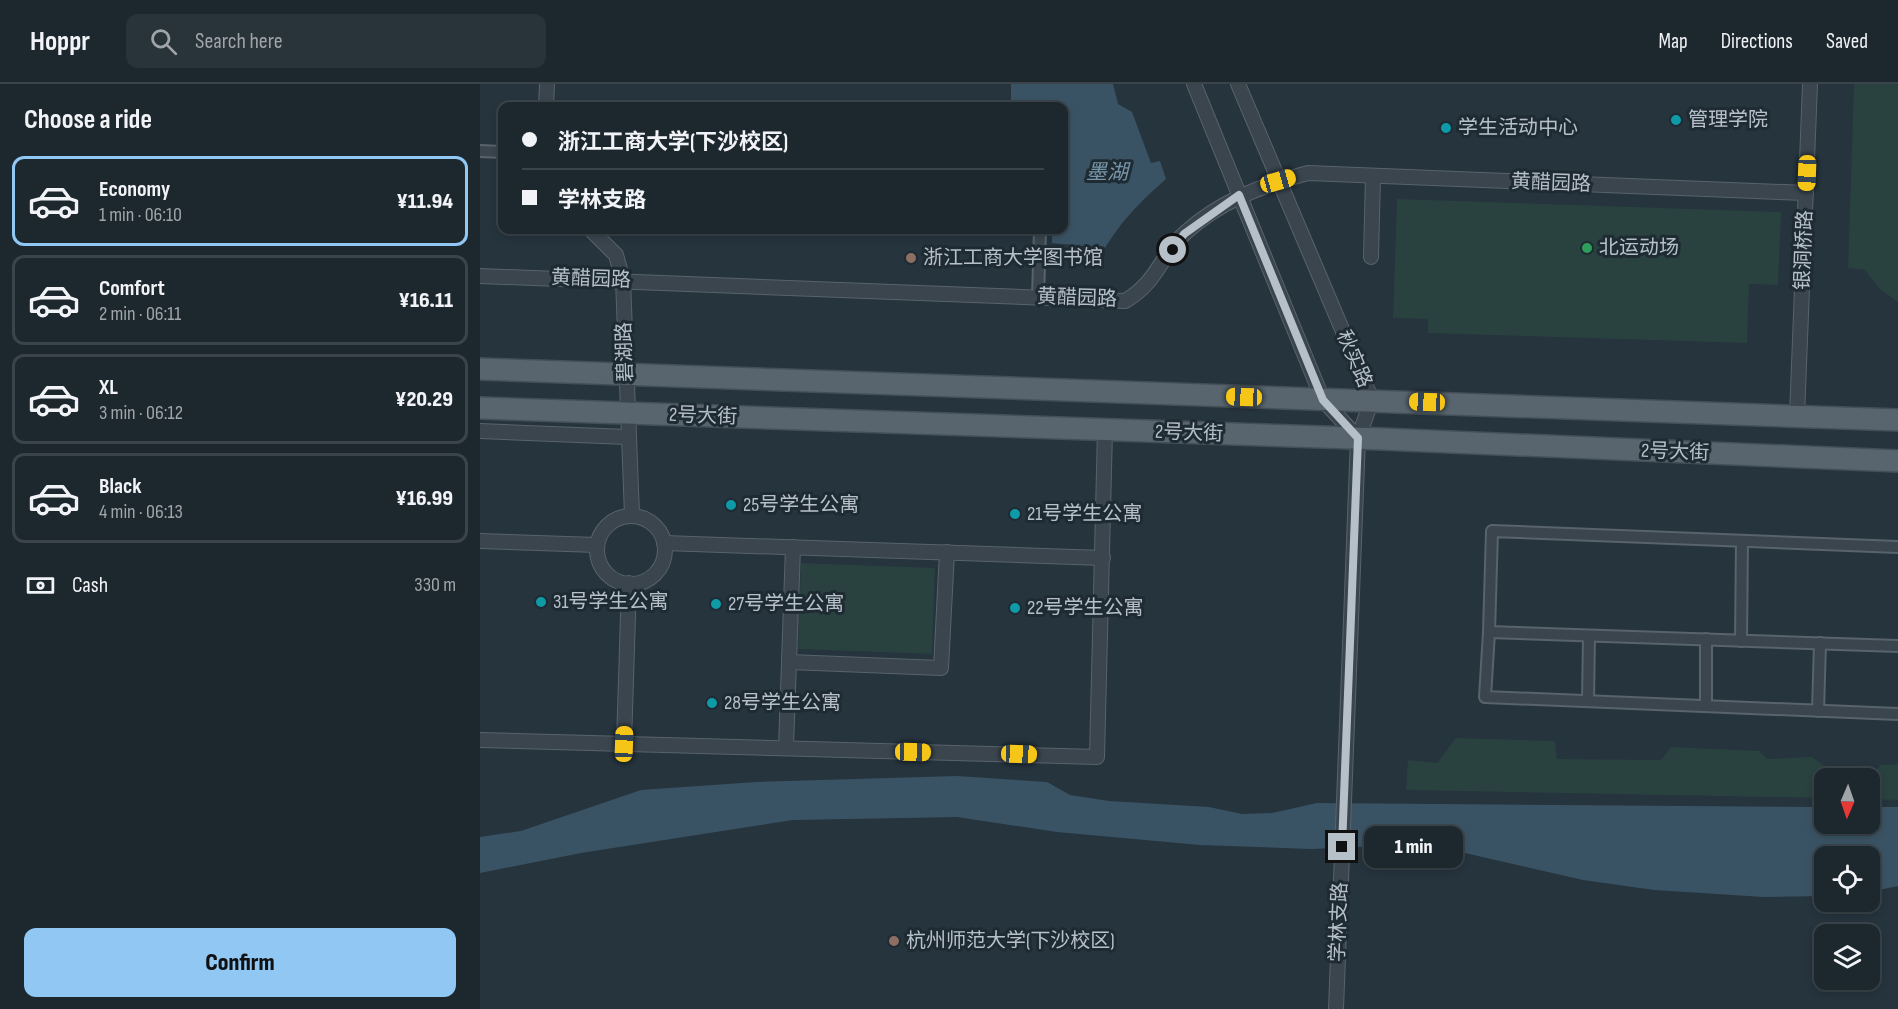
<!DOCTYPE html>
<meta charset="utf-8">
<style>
body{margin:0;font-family:"Sofia Sans Condensed","Noto Sans SC",sans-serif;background:#29333a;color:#f1f3f6;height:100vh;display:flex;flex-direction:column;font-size:22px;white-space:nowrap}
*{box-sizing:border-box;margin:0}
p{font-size:20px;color:#a0a5aa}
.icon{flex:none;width:33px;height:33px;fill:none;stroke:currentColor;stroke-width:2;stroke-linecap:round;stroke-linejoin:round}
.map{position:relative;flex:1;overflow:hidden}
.drawer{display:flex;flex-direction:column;background:#1c272e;width:480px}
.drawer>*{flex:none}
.guide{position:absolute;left:18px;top:18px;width:570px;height:132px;border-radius:12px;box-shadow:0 3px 9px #0003,0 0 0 2px #3a444a;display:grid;align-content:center;height:132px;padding:0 24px;background:#1c272e}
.needle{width:39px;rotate:182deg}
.buttons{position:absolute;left:1334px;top:684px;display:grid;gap:12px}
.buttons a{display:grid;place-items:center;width:66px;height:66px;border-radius:12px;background:#1c272e;box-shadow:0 3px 9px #0003,0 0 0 2px #3a444a;font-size:30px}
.end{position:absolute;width:27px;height:27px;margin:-14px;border:8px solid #b6c0c9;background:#111;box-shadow:0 0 0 3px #111}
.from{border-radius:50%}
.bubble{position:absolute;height:42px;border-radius:12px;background:#1c272e;box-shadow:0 3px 9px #0003,0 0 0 2px #3a444a;font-size:20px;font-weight:800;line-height:42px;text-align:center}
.car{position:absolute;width:18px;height:36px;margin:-18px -9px;border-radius:8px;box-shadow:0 0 4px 2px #0007;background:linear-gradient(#f5c518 24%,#345 0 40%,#f5c518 0 76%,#345 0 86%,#f5c518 0)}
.guide b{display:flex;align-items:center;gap:21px;height:57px;font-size:22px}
.guide b+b{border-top:2px solid #3a444a}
.guide i{width:15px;height:15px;background:#f1f3f6}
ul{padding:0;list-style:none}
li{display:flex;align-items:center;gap:18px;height:90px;margin:0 12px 9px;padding:0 12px;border:3px solid #3a444a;border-radius:12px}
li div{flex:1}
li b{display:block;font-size:22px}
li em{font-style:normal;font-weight:800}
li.active{border-color:#91c7f3}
li>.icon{width:54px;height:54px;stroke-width:1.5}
h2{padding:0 24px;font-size:27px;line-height:72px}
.pay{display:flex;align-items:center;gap:15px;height:66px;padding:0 24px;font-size:22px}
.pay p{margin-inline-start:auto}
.cta{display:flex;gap:12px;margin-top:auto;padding:12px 24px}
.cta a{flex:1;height:69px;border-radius:12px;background:#91c7f3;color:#111;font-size:24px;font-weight:800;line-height:69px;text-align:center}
header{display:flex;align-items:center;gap:36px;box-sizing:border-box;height:84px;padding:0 30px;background:#1c272e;border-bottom:2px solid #3a444a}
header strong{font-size:28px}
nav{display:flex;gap:33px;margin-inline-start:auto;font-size:21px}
.search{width:420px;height:54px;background:#29333a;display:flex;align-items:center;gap:15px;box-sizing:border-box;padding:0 21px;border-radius:12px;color:#a0a5aa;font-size:22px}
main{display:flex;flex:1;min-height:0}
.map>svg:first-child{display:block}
.green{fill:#29413f}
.water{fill:#3a5364}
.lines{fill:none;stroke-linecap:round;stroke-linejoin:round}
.pedestrian-casing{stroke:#58636c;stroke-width:14}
.minor-casing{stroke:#58636c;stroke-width:16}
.primary-casing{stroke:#434f57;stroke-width:24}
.pedestrian{stroke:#3a454e;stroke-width:10}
.minor{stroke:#3a454e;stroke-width:14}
.primary{stroke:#58656e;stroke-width:21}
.route{stroke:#b6c0c9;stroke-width:8}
.culture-dot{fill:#0f9aa8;stroke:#1f2b33;stroke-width:2}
.leisure-dot{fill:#2e9e5b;stroke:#1f2b33;stroke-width:2}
.education-dot{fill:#8d6e63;stroke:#1f2b33;stroke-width:2}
.labels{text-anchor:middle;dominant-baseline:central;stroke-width:6;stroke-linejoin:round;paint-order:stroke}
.poi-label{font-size:20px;fill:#b6c0c9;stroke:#1f2b33;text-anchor:start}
.street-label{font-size:20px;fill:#b6c0c9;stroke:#1f2b33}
.water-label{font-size:21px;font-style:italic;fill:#7896aa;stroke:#1f2b33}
</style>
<header>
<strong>Hoppr</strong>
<div class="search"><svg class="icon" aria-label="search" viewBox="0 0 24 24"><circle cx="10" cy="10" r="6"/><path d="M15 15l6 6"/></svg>Search here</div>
<nav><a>Map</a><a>Directions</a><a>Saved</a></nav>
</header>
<main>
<section class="drawer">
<h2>Choose a ride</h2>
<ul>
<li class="active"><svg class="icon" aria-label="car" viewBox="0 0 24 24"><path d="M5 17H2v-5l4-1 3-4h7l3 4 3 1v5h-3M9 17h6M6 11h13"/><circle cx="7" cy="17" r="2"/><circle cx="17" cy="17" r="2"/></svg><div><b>Economy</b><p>1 min · 06:10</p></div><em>¥11.94</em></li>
<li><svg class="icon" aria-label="car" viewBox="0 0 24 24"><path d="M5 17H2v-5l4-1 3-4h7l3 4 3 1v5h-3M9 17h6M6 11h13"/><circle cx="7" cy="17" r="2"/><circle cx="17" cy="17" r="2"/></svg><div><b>Comfort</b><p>2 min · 06:11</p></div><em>¥16.11</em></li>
<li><svg class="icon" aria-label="car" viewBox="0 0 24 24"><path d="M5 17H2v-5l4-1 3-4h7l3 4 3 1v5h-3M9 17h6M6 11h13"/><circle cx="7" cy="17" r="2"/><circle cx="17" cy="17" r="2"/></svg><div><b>XL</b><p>3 min · 06:12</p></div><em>¥20.29</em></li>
<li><svg class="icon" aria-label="car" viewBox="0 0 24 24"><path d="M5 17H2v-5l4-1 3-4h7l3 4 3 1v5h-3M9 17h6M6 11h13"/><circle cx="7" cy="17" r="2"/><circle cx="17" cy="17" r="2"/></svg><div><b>Black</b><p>4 min · 06:13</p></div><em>¥16.99</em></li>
</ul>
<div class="pay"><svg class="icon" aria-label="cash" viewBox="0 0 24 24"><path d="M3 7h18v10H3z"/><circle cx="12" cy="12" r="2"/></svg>Cash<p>330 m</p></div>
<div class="cta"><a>Confirm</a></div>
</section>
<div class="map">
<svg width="1418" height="925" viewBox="0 0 1418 925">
<rect width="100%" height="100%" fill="#26343e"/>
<!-- green -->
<g class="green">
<polygon points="1374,0 1418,0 1418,218 1400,205 1385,186 1368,184"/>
<polygon points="917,115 1301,128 1298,201 1269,200 1267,259 948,249 948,235 913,234"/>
<polygon points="321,479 455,484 452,570 318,565"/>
<polygon points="976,654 1075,657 1077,675 1181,676 1191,663 1279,667 1287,675 1332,673 1351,687 1395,689 1400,681 1418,680 1418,716 1389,715 1389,694 1344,694 1344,714 926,706 928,676 957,679"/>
</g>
<!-- water -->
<g class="water">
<path d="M531,0H633L638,20L652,28L671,79L680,77L686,95C662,116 641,137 625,164L572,159V146H584V22H535L531,17Z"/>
<polygon points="477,692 567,698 590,711 629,717 729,723 762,730 792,729 837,719 1344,723 1344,740 1389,740 1389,723 1418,723 1418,802 1389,808 1389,772 1344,772 1344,812 1284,813 1174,806 1103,796 985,769 900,762 831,765 720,761 577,748 477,733 313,736 101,769 0,789 0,753 41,747 161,706 276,698"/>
</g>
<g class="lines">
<!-- pedestrian casing -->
<g class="pedestrian-casing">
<g id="pedestrian">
<polyline points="0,67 22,68"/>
<polyline points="558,213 560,146"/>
<polyline points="1009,548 1012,447 1418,463"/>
<polyline points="1261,557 1262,457"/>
<polyline points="1418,562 1009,548 1005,613 1418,630"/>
<polyline points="1108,617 1109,552"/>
<polyline points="1226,622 1226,555"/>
<polyline points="1338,627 1340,559"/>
</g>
</g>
<!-- minor casing -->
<g class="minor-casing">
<g id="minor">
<polyline points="714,0 843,316 878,354"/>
<polyline points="758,0 892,316 878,354 856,925"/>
<polyline points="66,22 67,0"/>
<polyline points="111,146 136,171 143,196 152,431"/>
<polyline points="891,173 893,92"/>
<path d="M0,192L645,217C677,199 681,171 705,149C740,117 783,101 828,89L1326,109"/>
<polyline points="1317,332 1330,0"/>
<polyline points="0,347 147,353"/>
<circle cx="151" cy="466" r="34"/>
<polyline points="0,457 117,461"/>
<polyline points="184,459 623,474"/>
<polyline points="309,578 461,584 467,468"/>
<polyline points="0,656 617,673 625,346"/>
<polyline points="144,660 149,499"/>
<polyline points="306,664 313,463"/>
</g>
</g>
<!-- primary casing -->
<g class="primary-casing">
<g id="primary">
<polyline points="0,285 1418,336"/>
<polyline points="0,324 902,355 1418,377"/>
</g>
</g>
<!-- pedestrian -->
<use href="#pedestrian" class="pedestrian"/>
<!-- minor -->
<use href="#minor" class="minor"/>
<!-- primary -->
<use href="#primary" class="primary"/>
</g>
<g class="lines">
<!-- route -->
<polyline class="route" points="693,166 704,150 759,111 843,316 878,354 862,763"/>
</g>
<!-- markers -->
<g class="culture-dot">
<circle cx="1196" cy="36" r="6"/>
<circle cx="966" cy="44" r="6"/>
<circle cx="251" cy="421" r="6"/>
<circle cx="535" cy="430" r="6"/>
<circle cx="61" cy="518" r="6"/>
<circle cx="236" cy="520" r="6"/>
<circle cx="535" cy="524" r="6"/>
<circle cx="232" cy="619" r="6"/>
</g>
<circle class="leisure-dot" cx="1107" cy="164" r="6"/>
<g class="education-dot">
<circle cx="431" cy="174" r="6"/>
<circle cx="414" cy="857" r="6"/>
</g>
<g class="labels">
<!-- poi labels -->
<g class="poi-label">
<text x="1208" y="36">管理学院</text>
<text x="978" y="44">学生活动中心</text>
<text x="1119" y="164">北运动场</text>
<text x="443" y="174">浙江工商大学图书馆</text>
<text x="263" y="421">25号学生公寓</text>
<text x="547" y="430">21号学生公寓</text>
<text x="73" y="518">31号学生公寓</text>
<text x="248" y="520">27号学生公寓</text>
<text x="547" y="524">22号学生公寓</text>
<text x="244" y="619">28号学生公寓</text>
<text x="426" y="857">杭州师范大学(下沙校区)</text>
</g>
<!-- street labels -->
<g class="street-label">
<text transform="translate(1071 99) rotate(2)">黄醋园路</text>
<text transform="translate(1324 166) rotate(-88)">银洞桥路</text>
<text transform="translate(111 195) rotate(2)">黄醋园路</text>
<text transform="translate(597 214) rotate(2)">黄醋园路</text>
<text transform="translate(145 268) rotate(-92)">碧湖路</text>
<text transform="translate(874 275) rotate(67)">秋实路</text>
<text transform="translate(223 332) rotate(2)">2号大街</text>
<text transform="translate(709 349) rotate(2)">2号大街</text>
<text transform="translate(1195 368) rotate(2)">2号大街</text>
<text transform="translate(859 838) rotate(-88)">学林支路</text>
</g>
<!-- water labels -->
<g class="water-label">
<text x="627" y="88">墨湖</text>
</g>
</g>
</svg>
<div class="buttons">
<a><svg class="needle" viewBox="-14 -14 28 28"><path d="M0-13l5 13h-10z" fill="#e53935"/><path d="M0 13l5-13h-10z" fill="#a0a5aa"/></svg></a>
<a><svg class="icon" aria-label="locate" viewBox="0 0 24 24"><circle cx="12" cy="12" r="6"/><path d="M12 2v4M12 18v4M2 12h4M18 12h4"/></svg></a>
<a><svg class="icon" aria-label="layers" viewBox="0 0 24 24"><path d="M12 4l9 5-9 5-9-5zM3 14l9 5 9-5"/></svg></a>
</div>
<i class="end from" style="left:693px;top:166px"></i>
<i class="end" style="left:862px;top:763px"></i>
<div class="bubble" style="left:884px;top:742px;width:99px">1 min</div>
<i class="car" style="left:1327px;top:89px;rotate:182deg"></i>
<i class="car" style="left:798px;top:97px;rotate:74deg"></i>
<i class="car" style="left:764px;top:313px;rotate:272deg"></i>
<i class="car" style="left:947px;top:318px;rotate:272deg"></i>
<i class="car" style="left:144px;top:660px;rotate:2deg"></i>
<i class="car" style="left:433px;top:668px;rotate:91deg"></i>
<i class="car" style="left:539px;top:670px;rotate:92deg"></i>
<div class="guide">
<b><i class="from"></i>浙江工商大学(下沙校区)</b>
<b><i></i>学林支路</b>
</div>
</div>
</main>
